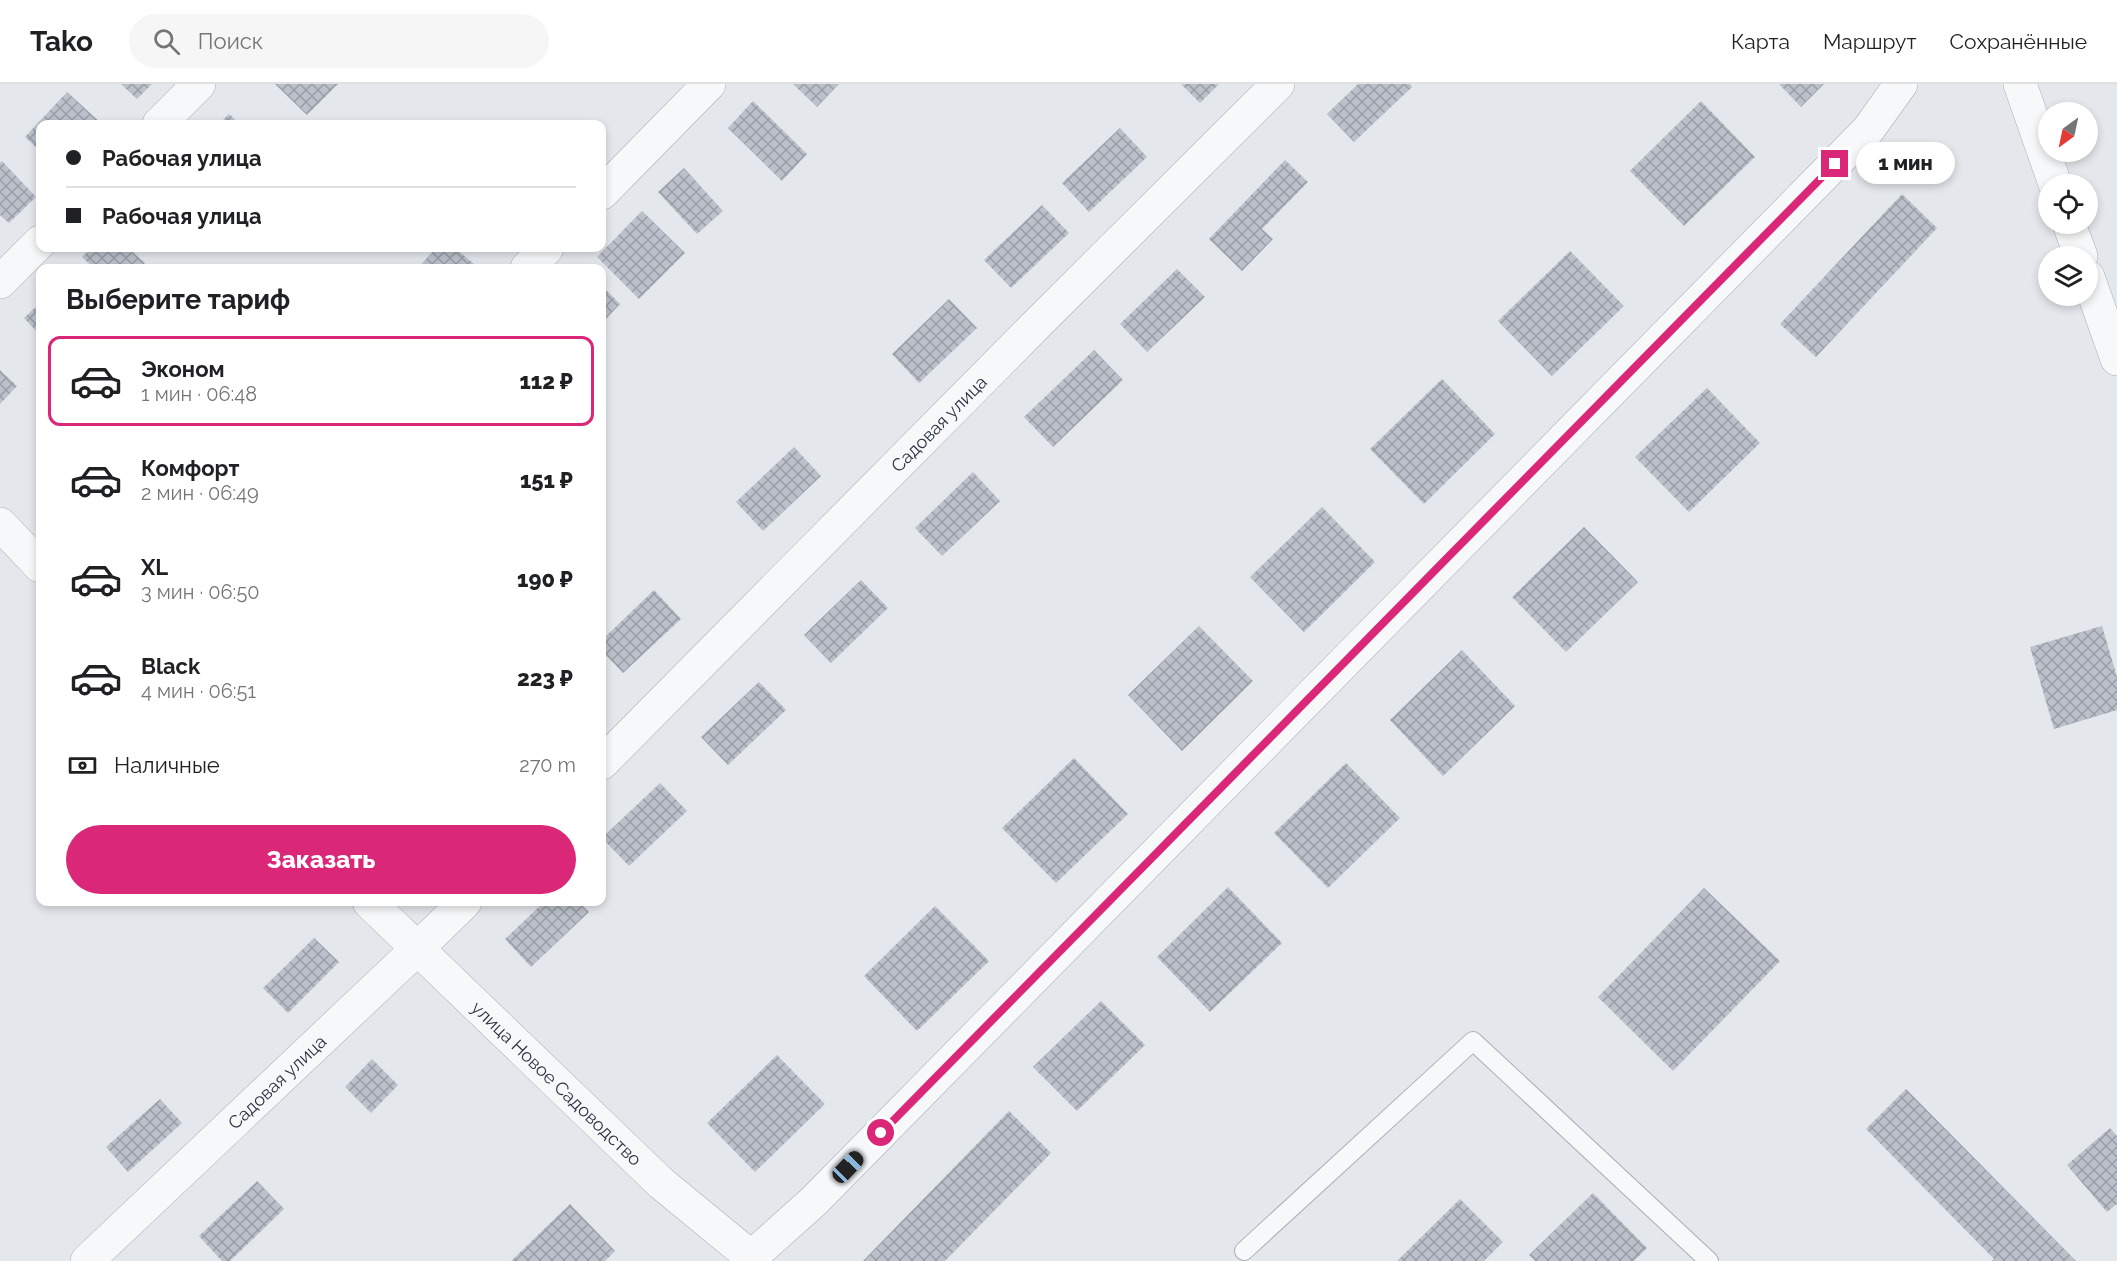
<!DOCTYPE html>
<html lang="ru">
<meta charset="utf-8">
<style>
body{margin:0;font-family:Raleway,sans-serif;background:#f6f6f6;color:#202124;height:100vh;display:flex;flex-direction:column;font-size:22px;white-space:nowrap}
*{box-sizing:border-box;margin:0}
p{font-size:20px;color:#757577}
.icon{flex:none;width:33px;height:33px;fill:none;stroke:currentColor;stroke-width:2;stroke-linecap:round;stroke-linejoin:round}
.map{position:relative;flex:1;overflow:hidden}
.sheet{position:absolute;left:36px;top:180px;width:570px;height:642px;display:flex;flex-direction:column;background:#fff;border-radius:12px;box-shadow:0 3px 9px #0003}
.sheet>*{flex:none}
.hud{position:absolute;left:36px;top:36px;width:570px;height:132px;border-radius:12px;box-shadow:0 3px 9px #0003;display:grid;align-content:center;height:132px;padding:0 30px;background:#fff}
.needle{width:39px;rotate:213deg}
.fabs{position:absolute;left:2038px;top:18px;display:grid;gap:12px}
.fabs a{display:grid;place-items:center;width:60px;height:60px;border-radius:50%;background:#fff;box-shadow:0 3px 9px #0003;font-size:30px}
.end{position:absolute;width:27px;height:27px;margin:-14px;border:8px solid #db2777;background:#fff;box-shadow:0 0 0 3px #fff}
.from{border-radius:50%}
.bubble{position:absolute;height:42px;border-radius:21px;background:#fff;box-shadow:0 3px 9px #0003;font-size:20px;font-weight:800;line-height:42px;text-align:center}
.car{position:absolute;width:18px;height:36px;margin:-18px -9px;border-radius:8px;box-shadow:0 0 4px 2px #0007;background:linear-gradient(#222 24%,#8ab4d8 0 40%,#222 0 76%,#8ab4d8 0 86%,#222 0)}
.hud b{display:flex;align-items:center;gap:21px;height:57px;font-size:22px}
.hud b+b{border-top:2px solid #e0e0e0}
.hud i{width:15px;height:15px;background:#202124}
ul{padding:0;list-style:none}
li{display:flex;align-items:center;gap:18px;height:90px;margin:0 12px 9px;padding:0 18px;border:3px solid transparent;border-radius:12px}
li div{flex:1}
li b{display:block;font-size:22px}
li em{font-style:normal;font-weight:800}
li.active{border-color:#db2777}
li>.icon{width:54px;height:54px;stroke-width:1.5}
h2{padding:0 30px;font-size:27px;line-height:72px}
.pay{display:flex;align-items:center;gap:15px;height:66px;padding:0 30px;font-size:22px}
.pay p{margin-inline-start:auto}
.cta{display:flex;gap:12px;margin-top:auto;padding:12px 30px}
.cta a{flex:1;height:69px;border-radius:36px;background:#db2777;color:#fff;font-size:24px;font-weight:800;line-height:69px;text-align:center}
header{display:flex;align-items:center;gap:36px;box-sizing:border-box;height:84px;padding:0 30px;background:#fff;border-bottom:2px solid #e0e0e0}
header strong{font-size:28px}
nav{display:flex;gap:33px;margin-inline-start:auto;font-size:21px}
.search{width:420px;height:54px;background:#f6f6f6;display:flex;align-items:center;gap:15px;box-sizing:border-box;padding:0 21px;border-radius:33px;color:#757577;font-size:22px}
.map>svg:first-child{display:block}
.building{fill:url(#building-cross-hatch)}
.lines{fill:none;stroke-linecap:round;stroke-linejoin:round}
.lane-casing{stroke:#a9aeb7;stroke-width:20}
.street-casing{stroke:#a9aeb7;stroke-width:34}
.lane{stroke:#f7f8fa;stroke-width:18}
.street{stroke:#f7f8fa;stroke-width:33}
.route{stroke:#db2777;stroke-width:8}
.labels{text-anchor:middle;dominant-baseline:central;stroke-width:6;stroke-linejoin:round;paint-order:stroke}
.street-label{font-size:18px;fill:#2b3445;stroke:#f4f6f9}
</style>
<header>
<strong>Tako</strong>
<div class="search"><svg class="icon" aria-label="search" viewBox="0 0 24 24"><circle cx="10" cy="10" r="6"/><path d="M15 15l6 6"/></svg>Поиск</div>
<nav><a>Карта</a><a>Маршрут</a><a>Сохранённые</a></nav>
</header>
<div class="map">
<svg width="2117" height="1177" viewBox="0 0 2117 1177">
<defs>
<pattern id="building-cross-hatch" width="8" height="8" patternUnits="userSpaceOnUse" patternTransform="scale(1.5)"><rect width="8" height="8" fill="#bbc0ca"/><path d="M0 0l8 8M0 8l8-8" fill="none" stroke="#989da6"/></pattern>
</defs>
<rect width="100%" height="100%" fill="#e4e7ec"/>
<!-- building -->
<g class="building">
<polygon points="121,0 152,0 137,15"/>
<polygon points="275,0 338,0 307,31"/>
<polygon points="793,0 839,0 817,23"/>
<polygon points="1181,0 1219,0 1200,19"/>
<polygon points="1358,0 1410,0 1412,3 1354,58 1327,30"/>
<polygon points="1779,0 1824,0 1801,23"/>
<polygon points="67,8 102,40 40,40 40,67 25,53"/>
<polygon points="753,17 807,70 782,97 728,44"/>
<polygon points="1701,17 1755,73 1684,142 1630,87"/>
<polygon points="229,30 240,40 219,40"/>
<polygon points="1120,44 1147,73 1089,128 1062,99"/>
<polygon points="1285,76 1308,98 1262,145 1273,155 1242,187 1209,155"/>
<polygon points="2,77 36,113 9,139 0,131 0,79"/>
<polygon points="684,84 723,127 697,150 658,108"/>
<polygon points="1902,110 1937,144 1816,273 1780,240"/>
<polygon points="1042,121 1069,149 1011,204 984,176"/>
<polygon points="642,127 685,169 639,215 597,173"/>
<polygon points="91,164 128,164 145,179 139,184 94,184 82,173"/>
<polygon points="436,164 455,164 474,180 470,184 418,184"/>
<polygon points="1570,167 1624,222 1552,292 1498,237"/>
<polygon points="1177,185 1205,213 1147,268 1120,240"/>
<polygon points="602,202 620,220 602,239"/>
<polygon points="949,215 977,244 919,299 892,270"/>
<polygon points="40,219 40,251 24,234"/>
<polygon points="1094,266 1123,296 1053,363 1024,333"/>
<polygon points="0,286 17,302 0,320"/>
<polygon points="1442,295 1495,350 1424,420 1370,365"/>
<polygon points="1707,304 1760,359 1689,428 1635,373"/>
<polygon points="794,363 821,392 763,447 736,418"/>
<polygon points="973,388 1000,417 942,472 915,444"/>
<polygon points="1322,423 1375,478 1304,548 1250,493"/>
<polygon points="1584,443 1638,498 1566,568 1512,513"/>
<polygon points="861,496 888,524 831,579 804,551"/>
<polygon points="654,506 681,535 623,589 602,567 602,556"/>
<polygon points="1199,542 1253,597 1182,667 1128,611"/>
<polygon points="2102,542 2117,593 2117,626 2054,645 2030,563"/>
<polygon points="1462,566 1515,622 1443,692 1390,636"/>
<polygon points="759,598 786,626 728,681 701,653"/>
<polygon points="1074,674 1128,730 1056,799 1002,744"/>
<polygon points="1346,679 1400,734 1328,804 1274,749"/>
<polygon points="660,699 687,727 629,782 602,754"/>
<polygon points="1228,803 1282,859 1210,928 1157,873"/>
<polygon points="1704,804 1780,877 1673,987 1598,913"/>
<polygon points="544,818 579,818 589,828 531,883 505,855"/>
<polygon points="935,822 989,877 917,947 864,892"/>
<polygon points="314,854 339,878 288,929 263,904"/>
<polygon points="1101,917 1145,961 1077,1027 1033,983"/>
<polygon points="777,971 825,1020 755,1088 707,1039"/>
<polygon points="372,975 398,1001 371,1029 345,1003"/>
<polygon points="1906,1005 2076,1177 1992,1177 1994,1175 1866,1045"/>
<polygon points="160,1015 182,1039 128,1088 106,1063"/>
<polygon points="1009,1027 1051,1069 945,1177 863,1177"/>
<polygon points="2110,1044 2117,1052 2117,1120 2107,1128 2067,1081"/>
<polygon points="257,1097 284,1125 230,1177 222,1177 199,1152"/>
<polygon points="1593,1109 1647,1164 1634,1177 1535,1177 1529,1171"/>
<polygon points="1460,1115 1503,1158 1484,1177 1397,1177"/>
<polygon points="570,1120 615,1167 605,1177 511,1177"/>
</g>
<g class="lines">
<!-- lane casing -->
<g class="lane-casing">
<polyline id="lane" points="1244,1167 1473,957 1709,1177"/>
</g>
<!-- street casing -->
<g class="street-casing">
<g id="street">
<polyline points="2020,0 2055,100"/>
<polyline points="159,40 199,0"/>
<polyline points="602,109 709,0"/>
<polyline points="2069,140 2081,172"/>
<polyline points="527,184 547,164"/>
<polyline points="2088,193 2117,275"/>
<polyline points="0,198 40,158"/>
<polyline points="0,440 40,482"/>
<path id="s1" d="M602,679L1039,238L1278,0"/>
<path id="s2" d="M369,818L661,1099L751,1173"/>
<path id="s3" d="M87,1177L417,865L465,818"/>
<polyline points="747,1177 814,1117 1868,46 1901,0"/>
</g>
</g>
<!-- lane -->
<use href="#lane" class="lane"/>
<!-- street -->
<use href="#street" class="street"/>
</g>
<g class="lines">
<!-- route -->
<polyline class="route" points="881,1049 1835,80"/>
</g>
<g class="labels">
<!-- street labels -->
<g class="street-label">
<text stroke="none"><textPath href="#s1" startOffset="478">Садовая улица</textPath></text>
<text stroke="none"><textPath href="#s3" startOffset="261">Садовая улица</textPath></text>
<text stroke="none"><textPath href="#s2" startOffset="261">улица Новое Садоводство</textPath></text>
</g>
</g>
</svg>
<div class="fabs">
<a><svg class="needle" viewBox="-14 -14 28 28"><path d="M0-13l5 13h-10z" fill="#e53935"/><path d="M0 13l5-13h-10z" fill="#757577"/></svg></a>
<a><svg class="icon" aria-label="locate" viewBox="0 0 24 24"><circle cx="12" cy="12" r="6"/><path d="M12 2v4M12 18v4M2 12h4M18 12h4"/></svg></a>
<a><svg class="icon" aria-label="layers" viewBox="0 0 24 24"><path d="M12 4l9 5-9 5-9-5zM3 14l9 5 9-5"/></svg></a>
</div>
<i class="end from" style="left:881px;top:1049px"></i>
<i class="end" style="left:1835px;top:80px"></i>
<div class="bubble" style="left:1856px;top:58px;width:99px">1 мин</div>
<i class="car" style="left:848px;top:1083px;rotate:44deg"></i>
<div class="hud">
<b><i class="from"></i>Рабочая улица</b>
<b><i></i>Рабочая улица</b>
</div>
<section class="sheet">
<h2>Выберите тариф</h2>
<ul>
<li class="active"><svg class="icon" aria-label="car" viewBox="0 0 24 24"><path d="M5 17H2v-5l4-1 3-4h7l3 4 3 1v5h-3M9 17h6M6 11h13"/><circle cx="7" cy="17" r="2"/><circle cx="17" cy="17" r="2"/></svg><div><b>Эконом</b><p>1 мин · 06:48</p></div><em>112 ₽</em></li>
<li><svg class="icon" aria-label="car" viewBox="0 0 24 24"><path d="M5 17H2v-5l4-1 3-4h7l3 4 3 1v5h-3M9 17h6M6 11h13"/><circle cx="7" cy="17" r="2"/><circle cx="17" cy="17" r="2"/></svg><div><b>Комфорт</b><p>2 мин · 06:49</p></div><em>151 ₽</em></li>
<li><svg class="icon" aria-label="car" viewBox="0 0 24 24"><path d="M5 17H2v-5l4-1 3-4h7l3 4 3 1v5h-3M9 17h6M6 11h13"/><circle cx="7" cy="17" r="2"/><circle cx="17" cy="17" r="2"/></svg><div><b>XL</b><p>3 мин · 06:50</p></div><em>190 ₽</em></li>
<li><svg class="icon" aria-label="car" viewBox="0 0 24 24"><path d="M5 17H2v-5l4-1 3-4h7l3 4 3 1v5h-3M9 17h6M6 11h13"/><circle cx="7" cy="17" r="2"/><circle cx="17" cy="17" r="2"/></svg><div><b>Black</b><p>4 мин · 06:51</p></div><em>223 ₽</em></li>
</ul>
<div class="pay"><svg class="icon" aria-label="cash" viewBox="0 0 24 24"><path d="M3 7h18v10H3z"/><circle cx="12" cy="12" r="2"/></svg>Наличные<p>270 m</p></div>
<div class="cta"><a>Заказать</a></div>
</section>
</div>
